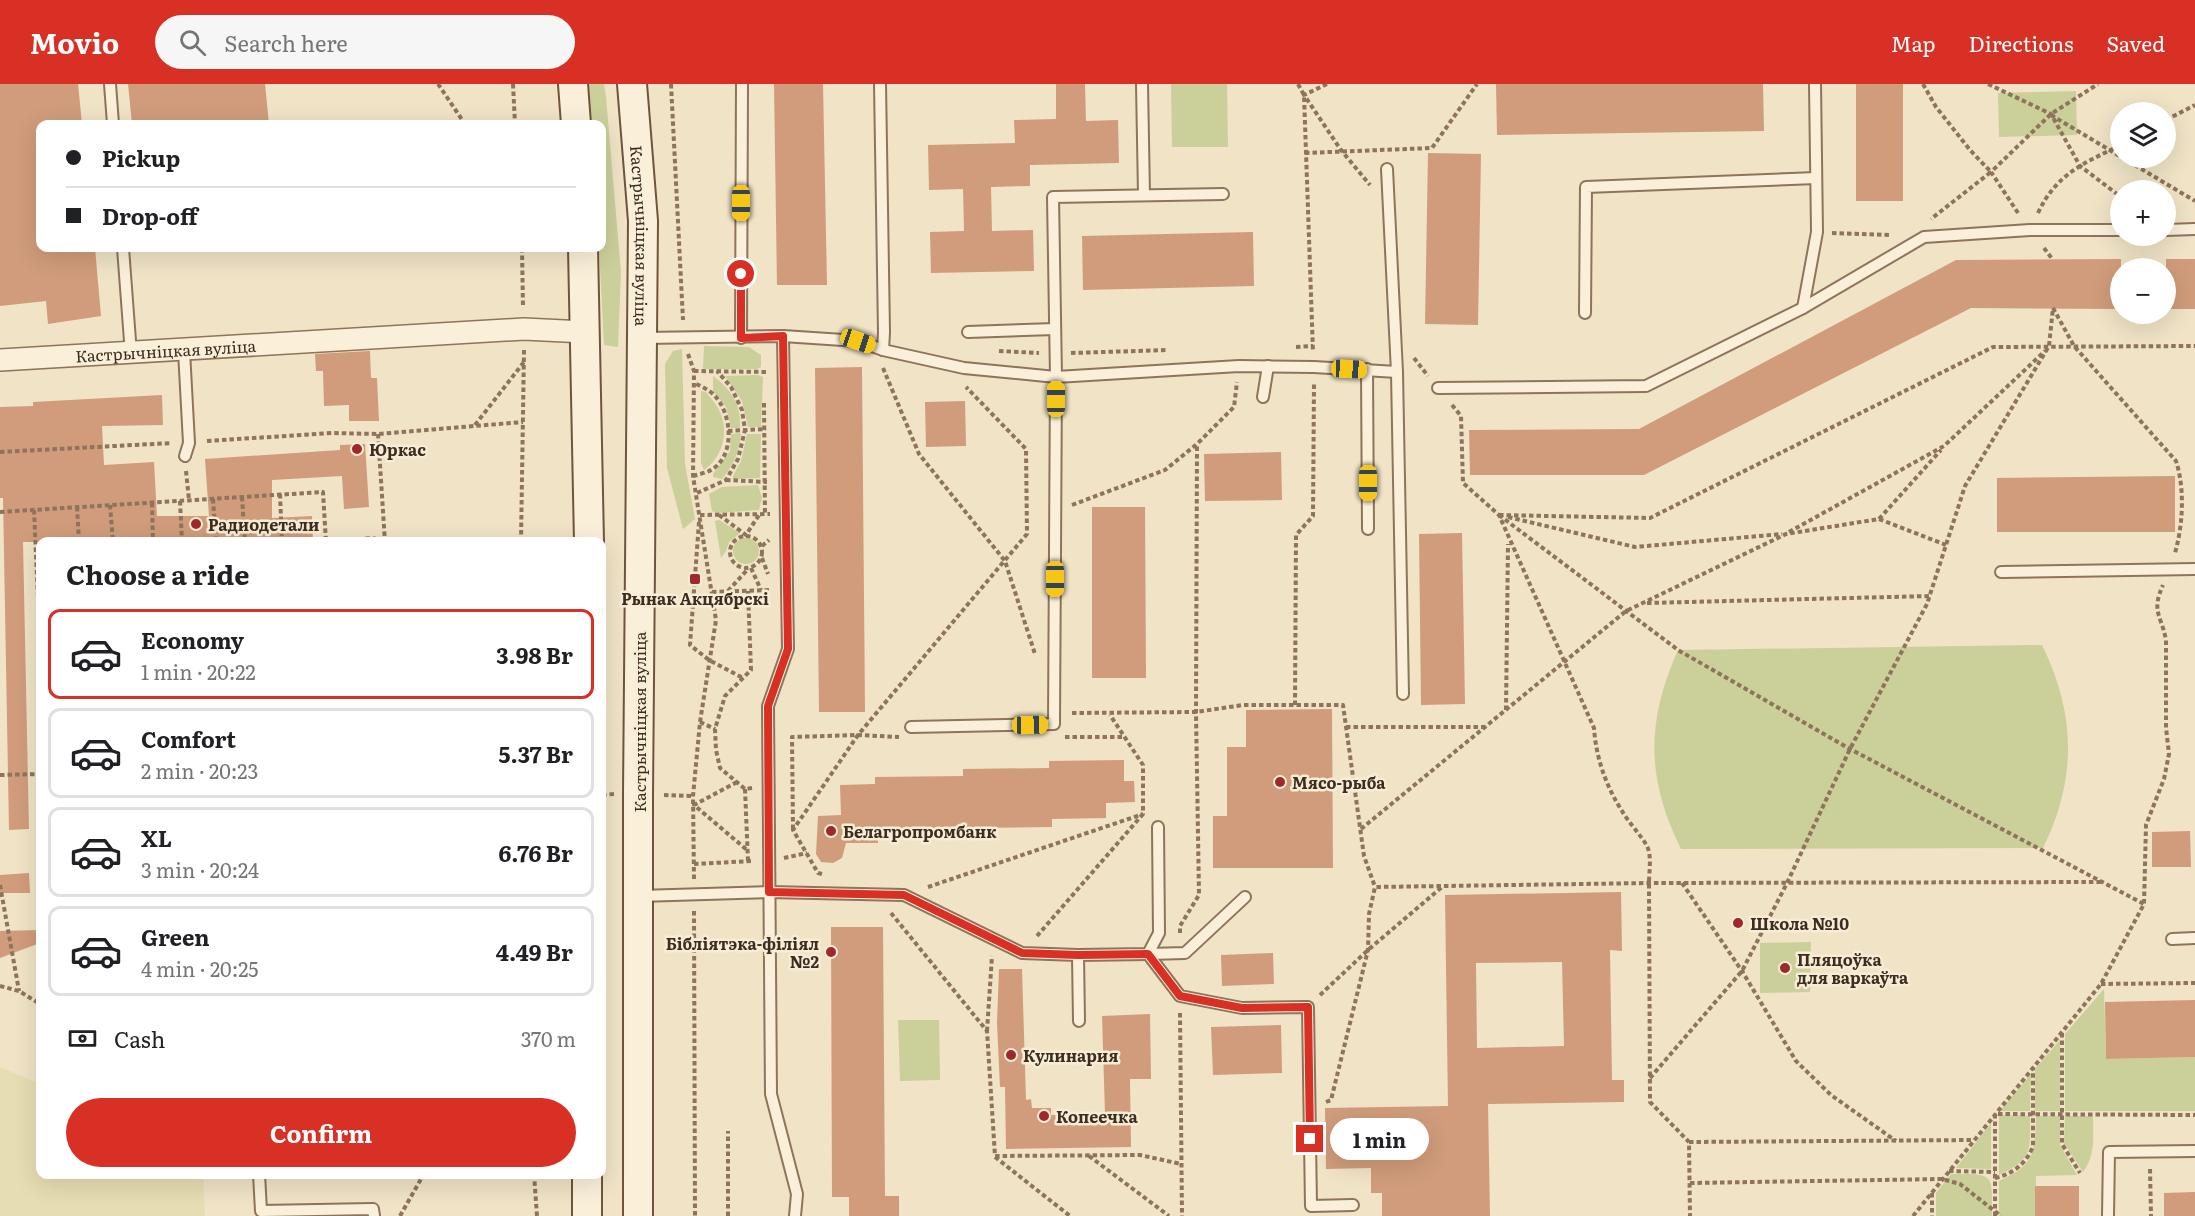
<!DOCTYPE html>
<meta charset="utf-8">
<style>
body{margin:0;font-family:Literata,serif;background:#f6f6f6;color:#202124;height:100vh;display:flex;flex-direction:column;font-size:22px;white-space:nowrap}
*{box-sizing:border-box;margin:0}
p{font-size:20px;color:#757577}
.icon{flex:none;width:33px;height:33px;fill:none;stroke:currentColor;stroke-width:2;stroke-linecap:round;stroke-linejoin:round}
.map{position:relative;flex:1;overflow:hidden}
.side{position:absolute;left:36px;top:453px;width:570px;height:642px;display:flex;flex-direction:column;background:#fff;border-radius:12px;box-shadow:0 6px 24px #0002}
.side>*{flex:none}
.banner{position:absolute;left:36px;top:36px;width:570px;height:132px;border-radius:12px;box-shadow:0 6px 24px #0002;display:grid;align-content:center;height:132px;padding:0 30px;background:#fff}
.fabs{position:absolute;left:2110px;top:18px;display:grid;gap:12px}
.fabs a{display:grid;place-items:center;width:66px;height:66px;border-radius:50%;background:#fff;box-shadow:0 6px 24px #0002;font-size:30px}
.end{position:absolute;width:27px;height:27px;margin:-14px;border:8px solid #d93025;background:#fff;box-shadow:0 0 0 3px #fff}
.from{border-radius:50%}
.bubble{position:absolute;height:42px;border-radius:21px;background:#fff;box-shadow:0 6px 24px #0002;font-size:20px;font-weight:700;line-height:42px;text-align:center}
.car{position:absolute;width:18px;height:36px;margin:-18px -9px;border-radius:8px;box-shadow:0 0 4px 2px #0007;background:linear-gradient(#f5c518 24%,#345 0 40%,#f5c518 0 76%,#345 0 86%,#f5c518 0)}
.banner b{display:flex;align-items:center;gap:21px;height:57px;font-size:22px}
.banner b+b{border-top:2px solid #e0e0e0}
.banner i{width:15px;height:15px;background:#202124}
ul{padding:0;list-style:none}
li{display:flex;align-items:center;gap:18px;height:90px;margin:0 12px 9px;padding:0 18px;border:3px solid #e0e0e0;border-radius:12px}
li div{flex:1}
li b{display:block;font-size:22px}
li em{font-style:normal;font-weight:700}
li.current{border-color:#d93025}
li>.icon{width:54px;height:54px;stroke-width:1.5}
h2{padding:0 30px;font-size:27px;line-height:72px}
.pay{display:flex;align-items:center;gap:15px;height:66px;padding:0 30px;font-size:22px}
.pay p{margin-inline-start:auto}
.button{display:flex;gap:12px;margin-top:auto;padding:12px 30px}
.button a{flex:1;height:69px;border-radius:36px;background:#d93025;color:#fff;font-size:24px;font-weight:700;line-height:69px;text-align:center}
header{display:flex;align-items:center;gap:36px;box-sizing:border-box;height:84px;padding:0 30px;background:#d93025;color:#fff}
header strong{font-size:28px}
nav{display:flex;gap:33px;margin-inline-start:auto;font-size:21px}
.search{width:420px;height:54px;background:#f6f6f6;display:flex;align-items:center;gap:15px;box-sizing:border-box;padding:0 21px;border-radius:33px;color:#757577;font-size:22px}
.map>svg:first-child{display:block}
.farmland{fill:#e7ddb3}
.green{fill:#cbcf99}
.building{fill:#d09c7b;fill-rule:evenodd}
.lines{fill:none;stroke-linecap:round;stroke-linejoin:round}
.lane-casing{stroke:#8d745b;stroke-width:14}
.street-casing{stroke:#8d745b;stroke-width:24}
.secondary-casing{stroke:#6f553e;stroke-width:32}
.path{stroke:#8d745b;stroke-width:4;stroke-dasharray:4.5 3;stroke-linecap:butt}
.lane{stroke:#faf0da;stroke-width:10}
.street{stroke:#faf0da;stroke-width:21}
.secondary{stroke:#faf0da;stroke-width:28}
.route{stroke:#d93025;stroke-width:8}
.poi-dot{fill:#9f282c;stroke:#f7edd6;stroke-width:2}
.labels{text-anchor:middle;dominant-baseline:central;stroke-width:5;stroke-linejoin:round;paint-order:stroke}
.street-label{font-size:16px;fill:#3d2d1f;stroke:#f7edd6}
.poi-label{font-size:16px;font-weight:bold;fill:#3d2d1f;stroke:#f7edd6;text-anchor:start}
</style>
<header>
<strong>Movio</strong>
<div class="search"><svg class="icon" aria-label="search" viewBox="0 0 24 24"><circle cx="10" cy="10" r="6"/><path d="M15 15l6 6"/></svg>Search here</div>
<nav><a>Map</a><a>Directions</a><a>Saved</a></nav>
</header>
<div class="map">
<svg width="2195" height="1132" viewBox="0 0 2195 1132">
<rect width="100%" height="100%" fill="#f0e3c6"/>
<!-- farmland -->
<polygon class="farmland" points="0,983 40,1000 40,1090 203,1091 205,1132 0,1132"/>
<!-- green -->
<g class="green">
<polygon points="585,0 604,0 606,13 621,188 618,263 604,261 599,164 602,164 602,40 591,40"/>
<polygon points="1171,0 1227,0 1228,63 1172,63"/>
<polygon points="2076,7 2077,51 1999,53 1998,9"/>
<polygon points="704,262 749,263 761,271 761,283 757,285 703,285"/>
<polygon points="682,265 685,380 695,435 683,445 667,384 665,280 673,267"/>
<polygon points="758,291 763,293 761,343 748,343 742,317 725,292"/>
<path d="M713,292C731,305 742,322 740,344H731L726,323L713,307Z"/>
<path d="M701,307L706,308C710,313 715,319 718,324C730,345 724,372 704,386L701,379Z"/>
<path d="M741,349C740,367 733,382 722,395L713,393V390L730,367L731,350Z"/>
<polygon points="747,350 761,350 760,394 733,395 733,392 741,377"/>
<polygon points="758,401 762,414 759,426 716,429 712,427 709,410 722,403"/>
<polygon points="719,436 740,449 729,458 726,467 721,474 715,437"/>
<circle cx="746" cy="467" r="13"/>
<path d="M2042,561C2076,630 2077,695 2043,764L1681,765C1646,694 1646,638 1678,566Z"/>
<polygon points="1811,858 1810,908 1760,909 1760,859"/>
<polygon points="2104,905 2106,975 2195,973 2195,1027 2065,1027 2065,950"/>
<polygon points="898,936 939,936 940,996 900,997"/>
<polygon points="2060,956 2060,1027 2035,1027 2035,985"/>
<polygon points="2031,990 2030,1027 2000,1027"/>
<path d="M1999,1031L2030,1032C2030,1067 2033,1075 1999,1091Z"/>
<path d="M2036,1032H2060V1061L2077,1091L2036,1092L2035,1132H1999V1097C2035,1081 2035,1069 2036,1032Z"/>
<path d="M2065,1032H2093C2093,1052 2096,1071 2083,1088L2064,1059Z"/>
<polygon points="1991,1039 1991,1085 1956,1084"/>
<path d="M1951,1090C1995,1090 1992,1089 1992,1132H1936V1109Z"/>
</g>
<!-- building -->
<g class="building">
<polygon points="0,0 78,0 82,40 40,40 40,164 95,164 101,232 48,240 46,217 0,222"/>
<polygon points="128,0 265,0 269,40 132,40"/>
<polygon points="774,0 823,0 827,201 777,201"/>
<polygon points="1056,0 1085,0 1086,37 1118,36 1119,79 1030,81 1030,102 991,103 992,147 1033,146 1034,187 931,189 930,148 964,147 963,105 929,106 928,61 1015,59 1014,36 1056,35"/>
<polygon points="1496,0 1763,0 1764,47 1497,51"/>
<rect x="1856" y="0" width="47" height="117"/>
<polygon points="1428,69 1481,70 1478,241 1425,240"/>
<polygon points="1253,148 1254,202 1083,206 1082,152"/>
<polygon points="2121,175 2121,225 1971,224 1644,391 1470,391 1469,346 1639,345 1956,176"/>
<rect x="2166" y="175" width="29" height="50"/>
<polygon points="370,267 371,294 377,294 379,337 349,337 349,321 324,322 323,287 316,287 315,270"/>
<polygon points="862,283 865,628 819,628 815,284"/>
<polygon points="162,311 163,341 102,342 104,381 154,378 157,432 209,432 205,375 340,366 340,361 365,360 369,423 344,425 342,392 272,396 272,434 312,432 313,458 23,458 29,745 9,746 3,414 0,414 0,323 33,322 33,318"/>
<polygon points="965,317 966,362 926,363 925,318"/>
<polygon points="1281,368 1282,416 1205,417 1204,370"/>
<polygon points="2175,392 2175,448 1997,448 1997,394"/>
<polygon points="1092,423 1145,423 1146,594 1092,594"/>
<polygon points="1462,449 1465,620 1421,621 1419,450"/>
<polygon points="1332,625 1333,784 1213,784 1213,732 1227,732 1227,663 1246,663 1246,626"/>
<polygon points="1124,676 1124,697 1134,697 1135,718 1106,719 1106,734 1052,735 1052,743 963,744 963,750 878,751 878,759 846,759 842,774 833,779 821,778 816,770 818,732 841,731 840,701 875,700 875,693 963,692 963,685 1049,684 1049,677"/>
<polygon points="2190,747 2191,783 2152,783 2152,748"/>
<polygon points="29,789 30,809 0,809 0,791"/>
<path d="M1621,808L1622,867L1610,866L1612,996H1624V1018L1488,1020L1490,1132H1382V1109H1371V1084L1326,1085L1325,1024L1448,1022L1445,811ZM1562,878L1564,962L1477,964L1476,879Z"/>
<polygon points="831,843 883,843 885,1112 899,1112 899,1132 849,1132 849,1113 832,1113"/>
<polygon points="40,846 40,859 0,874 0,847"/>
<polygon points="1273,869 1274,900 1222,902 1221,871"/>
<polygon points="999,885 1022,885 1026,1016 1031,1015 1032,1024 1051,1024 1051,1031 1105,1030 1102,932 1150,930 1151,995 1130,995 1131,1063 1006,1065 1005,1003 1000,1003 997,939"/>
<polygon points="2195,916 2195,973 2106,975 2105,918"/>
<polygon points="1281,941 1282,989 1213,991 1211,943"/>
<rect x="2035" y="1102" width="44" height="30"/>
<polygon points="2195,1108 2195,1132 2164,1132 2164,1109"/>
</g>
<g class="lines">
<!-- lane casing -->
<g class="lane-casing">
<g id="lane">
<polyline points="110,0 113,40"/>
<polyline points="880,0 884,248 883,266"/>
<polyline points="1142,0 1144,111"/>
<polyline points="1387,85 1397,288 1403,610"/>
<polyline points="2166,146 2195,145"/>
<polyline points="123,164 131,270"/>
<polyline points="1803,224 1817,148 1815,0"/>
<polyline points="1585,229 1586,103 1816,94"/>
<polyline points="968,248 1055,245"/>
<polyline points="783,252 788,565 768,622 771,1010 797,1110 795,1132"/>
<polyline points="643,254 783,252 858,257 883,266 964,284 1056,293 1239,282 1314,283 1397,288"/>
<polyline points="741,254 742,0"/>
<polyline points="184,267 189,359 185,372"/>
<polyline points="1367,285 1368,445"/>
<polyline points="1438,304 1646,302 1803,224 1924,153 2030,146 2121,146"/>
<polyline points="1263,313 1268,282"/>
<polyline points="2001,488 2195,485"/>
<polyline points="911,643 1054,640 1056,293 1053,113 1223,110"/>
<polyline points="639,812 769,808 904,811 1022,869 1078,871 1148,870 1159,849 1158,743"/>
<polyline points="2172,855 2195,854"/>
<polyline points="1148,870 1180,912 1242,924 1308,923 1311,1122 1353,1121"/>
<polyline points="1148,870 1185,869 1245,813"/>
<polyline points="1078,871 1079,937"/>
<polyline points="259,1090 261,1127 373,1125 374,1132"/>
<polyline points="2108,1132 2109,1068 2195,1067"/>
</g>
</g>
<!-- street casing -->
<g class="street-casing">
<g id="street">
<path id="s1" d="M0,276L524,245L585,248"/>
</g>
</g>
<!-- secondary casing -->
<g class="secondary-casing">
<g id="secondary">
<polyline points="573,0 576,40"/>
<path id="s2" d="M632,0L643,137L638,710V1132"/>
<polyline points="583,164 589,458"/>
<polyline points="587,1132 587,1090"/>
</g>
</g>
<!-- path -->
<g class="path">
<polyline points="438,0 465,40"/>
<polyline points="513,0 515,40"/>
<polyline points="671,0 683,236"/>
<polyline points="1298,0 1304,11 1313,268"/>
<polyline points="1327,0 1304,11 1341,66 1370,101"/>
<polyline points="1923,0 1936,23 1970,66 1991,88 1931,135"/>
<polyline points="1988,0 2051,30 2080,82 2121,113"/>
<polyline points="2051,31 2195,117"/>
<polyline points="2166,36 2195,21"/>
<polyline points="1305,69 1432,64 1477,0"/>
<polyline points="2018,129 1991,88 2051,30 2098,0"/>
<path d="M2038,129C2056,90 2084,79 2121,61"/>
<polyline points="1832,149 1891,151"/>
<polyline points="522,164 523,223"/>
<polyline points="2044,164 2053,176"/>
<path d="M2053,224L2074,262L2176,377C2185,405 2183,441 2175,469"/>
<polyline points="1296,263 1313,262"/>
<polyline points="999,267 1039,269"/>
<polyline points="1071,269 1168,266"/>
<polyline points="688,270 694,287 693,392 716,536 700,638 693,712 694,795"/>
<polyline points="1414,274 1428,292"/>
<polyline points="883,284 919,370 1005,477 1035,570"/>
<polyline points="694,287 768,288"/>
<polyline points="764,319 765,431"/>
<path d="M1452,321L1461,332L1463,399L1499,431L1594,644C1596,674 1606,702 1622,727C1629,739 1640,750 1647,762C1652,772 1649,788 1649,799L1650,1018L1689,1058L1690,1132"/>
<polyline points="475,341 524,278"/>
<polyline points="728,347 766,345"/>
<polyline points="378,350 385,458"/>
<polyline points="207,357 332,349 378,350 523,338"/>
<polyline points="0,368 172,359"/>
<polyline points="186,387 189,416"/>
<path d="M693,392C699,390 706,389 711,386C736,372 732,329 714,311C709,306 701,302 694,299"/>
<polyline points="726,396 767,398"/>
<polyline points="697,409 726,396 738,375 745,346 742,326 731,303 717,287"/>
<polyline points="280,410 282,458"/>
<polyline points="242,413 245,458"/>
<polyline points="213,415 216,458"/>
<polyline points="180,417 182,458"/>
<polyline points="152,419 153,458"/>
<polyline points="110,421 113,458"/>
<polyline points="1072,421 1165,386 1197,360 1234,323 1237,298"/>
<polyline points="77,423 79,458"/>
<polyline points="34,426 40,559"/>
<polyline points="0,428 323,408 326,458"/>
<polyline points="700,431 770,430"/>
<polyline points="719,431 746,451 759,431"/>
<polyline points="1499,431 1678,566 1850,665 2144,820"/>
<polyline points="1499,431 1650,434 1993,263 2195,262"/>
<polyline points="1508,433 1635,463 1782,450"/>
<polyline points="1879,435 1941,366"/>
<polyline points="699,438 690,561 709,576 743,594"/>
<polyline points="1789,448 1944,362 2045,267"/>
<circle cx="746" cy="468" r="16"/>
<polyline points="389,456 406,458"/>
<polyline points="328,458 372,454 389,458"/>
<polyline points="521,458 524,266"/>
<polyline points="762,462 769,456"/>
<polyline points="762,474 768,490"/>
<polyline points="751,484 761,506"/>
<polyline points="728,507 748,485"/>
<polyline points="748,507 751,586 725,612 715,645 716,666 720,684 745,705 752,704"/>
<polyline points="712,508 771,506"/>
<polyline points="1647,519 1930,512"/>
<polyline points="1295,621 1296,451 1313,432 1314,299"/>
<polyline points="1506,626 1508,460"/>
<polyline points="1072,629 1196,628 1243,621 1343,621 1364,772 1375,803"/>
<polyline points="700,638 715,645"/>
<polyline points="1346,643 1484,643"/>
<polyline points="1065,653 1124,653"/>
<polyline points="0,691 40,690"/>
<polyline points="737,698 694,721 747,766"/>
<polyline points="745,705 748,777"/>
<polyline points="602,711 614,710"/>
<polyline points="664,711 693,712"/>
<polyline points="793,745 792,653 858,651 899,653"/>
<polyline points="1361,745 1626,527 1786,450 1879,435 1946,461"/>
<polyline points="784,774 807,769"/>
<polyline points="694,780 753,777"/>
<polyline points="822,790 818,789 793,746 858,651 1027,450 1026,365 966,303"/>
<polyline points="1682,799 1742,887 1796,977 1831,1011 1896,1057"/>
<polyline points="0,801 19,907"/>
<polyline points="928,803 1143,730"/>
<polyline points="694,827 695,1132"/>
<polyline points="891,829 987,947 995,1072 1140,1071 1181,1080"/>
<polyline points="1180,849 1180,842 1199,811 1196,628 1197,360"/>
<polyline points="1037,852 1143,730 1143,681 1110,631"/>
<polyline points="2101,900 2195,899"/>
<polyline points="0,902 19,907 40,920"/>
<polyline points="1320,911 1368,866 1442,803"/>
<polyline points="1180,929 1182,1132"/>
<polyline points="987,947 992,872"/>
<polyline points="2062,949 2062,1060 2080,1089"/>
<polyline points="1650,994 1742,887 1787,799 1850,665 1927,520 1965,402 2049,262 2053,224"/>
<polyline points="1326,1018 1331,1016 1368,866 1369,830 1375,803 1649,799 2102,798"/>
<polyline points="1689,1058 1974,1056"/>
<polyline points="1089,1072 1169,1132"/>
<polyline points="995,1073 1070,1132"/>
<polyline points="2150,1085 2151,1132"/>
<polyline points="1949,1087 1995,1088"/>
<polyline points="534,1090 537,1132"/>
<path d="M1995,1094C2013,1090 2027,1079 2033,1062V984"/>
<polyline points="1690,1099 1942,1095 1960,1100 2001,1132"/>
<polyline points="1932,1109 1932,1132"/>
<polyline points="400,1132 421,1095 421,1090"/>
<polyline points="728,1132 728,1047"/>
<path d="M1913,1132L2101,900L2144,820L2146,741L2164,695L2169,670L2166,644V556C2161,530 2151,528 2163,501"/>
<polyline points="1995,1132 1995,1030 2195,1031"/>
</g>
<!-- lane -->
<use href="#lane" class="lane"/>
<!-- street -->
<use href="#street" class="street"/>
<!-- secondary -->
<use href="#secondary" class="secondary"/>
</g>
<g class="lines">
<!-- route -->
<polyline class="route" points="741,190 741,254 783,252 788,565 768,622 769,808 904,811 1022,869 1078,871 1148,870 1180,912 1242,924 1308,923 1310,1055"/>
</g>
<!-- markers -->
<g class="poi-dot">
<circle cx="357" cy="365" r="6"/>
<circle cx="196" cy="440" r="6"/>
<rect x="689" y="489" width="12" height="12" rx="3"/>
<circle cx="1280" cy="698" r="6"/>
<circle cx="831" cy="747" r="6"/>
<circle cx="1738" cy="839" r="6"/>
<circle cx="831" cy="868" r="6"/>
<circle cx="1785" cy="884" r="6"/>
<circle cx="1011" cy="971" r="6"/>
<circle cx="1044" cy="1032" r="6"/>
</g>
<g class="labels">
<!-- street labels -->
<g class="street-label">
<text stroke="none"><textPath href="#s2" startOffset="152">Кастрычніцкая вуліца</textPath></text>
<text stroke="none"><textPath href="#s1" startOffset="166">Кастрычніцкая вуліца</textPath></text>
<text transform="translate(639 638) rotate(-90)">Кастрычніцкая вуліца</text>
</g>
<!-- poi labels -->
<g class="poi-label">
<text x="369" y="365">Юркас</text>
<text x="208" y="440">Радиодетали</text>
<text x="695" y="514" text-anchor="middle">Рынак Акцябрскі</text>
<text x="1292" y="698">Мясо-рыба</text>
<text x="843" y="747">Белагропромбанк</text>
<text x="1750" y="839">Школа №10</text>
<text x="819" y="859" text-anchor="end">Бібліятэка-філіял<tspan x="819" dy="18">№2</tspan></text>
<text x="1797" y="875">Пляцоўка<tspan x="1797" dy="18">для варкаўта</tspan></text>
<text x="1023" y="971">Кулинария</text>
<text x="1056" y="1032">Копеечка</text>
</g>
</g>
</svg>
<div class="fabs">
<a><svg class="icon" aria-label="layers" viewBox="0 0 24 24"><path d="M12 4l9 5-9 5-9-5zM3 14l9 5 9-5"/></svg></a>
<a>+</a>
<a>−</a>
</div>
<i class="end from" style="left:741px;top:190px"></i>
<i class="end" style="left:1310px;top:1055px"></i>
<div class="bubble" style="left:1330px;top:1034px;width:99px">1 min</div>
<i class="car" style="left:741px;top:119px;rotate:180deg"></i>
<i class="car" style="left:858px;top:257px;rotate:109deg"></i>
<i class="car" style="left:1349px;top:285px;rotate:93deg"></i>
<i class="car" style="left:1056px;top:315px;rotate:0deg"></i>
<i class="car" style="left:1368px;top:399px;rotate:180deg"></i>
<i class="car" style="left:1055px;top:495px;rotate:180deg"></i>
<i class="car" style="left:1030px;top:641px;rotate:89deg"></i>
<div class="banner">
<b><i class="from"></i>Pickup</b>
<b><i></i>Drop-off</b>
</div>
<section class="side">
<h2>Choose a ride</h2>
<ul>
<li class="current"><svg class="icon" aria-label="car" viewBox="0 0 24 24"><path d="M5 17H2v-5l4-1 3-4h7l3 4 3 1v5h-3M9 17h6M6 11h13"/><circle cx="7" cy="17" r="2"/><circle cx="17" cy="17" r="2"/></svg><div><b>Economy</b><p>1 min · 20:22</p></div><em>3.98 Br</em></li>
<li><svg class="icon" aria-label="car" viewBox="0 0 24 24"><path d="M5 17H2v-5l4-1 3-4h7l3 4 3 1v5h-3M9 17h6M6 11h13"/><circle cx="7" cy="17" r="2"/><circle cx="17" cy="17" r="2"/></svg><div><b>Comfort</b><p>2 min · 20:23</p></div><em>5.37 Br</em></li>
<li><svg class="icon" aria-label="car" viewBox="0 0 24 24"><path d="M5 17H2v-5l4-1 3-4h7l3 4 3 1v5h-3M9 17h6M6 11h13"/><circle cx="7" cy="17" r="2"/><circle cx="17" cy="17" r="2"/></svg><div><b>XL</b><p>3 min · 20:24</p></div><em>6.76 Br</em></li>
<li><svg class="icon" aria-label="car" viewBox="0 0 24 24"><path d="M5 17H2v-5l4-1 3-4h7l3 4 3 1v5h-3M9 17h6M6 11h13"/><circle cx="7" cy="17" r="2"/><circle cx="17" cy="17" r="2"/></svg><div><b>Green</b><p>4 min · 20:25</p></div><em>4.49 Br</em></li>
</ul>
<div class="pay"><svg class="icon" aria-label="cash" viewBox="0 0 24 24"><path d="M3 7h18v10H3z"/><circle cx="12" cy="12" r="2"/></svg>Cash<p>370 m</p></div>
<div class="button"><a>Confirm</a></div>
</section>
</div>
